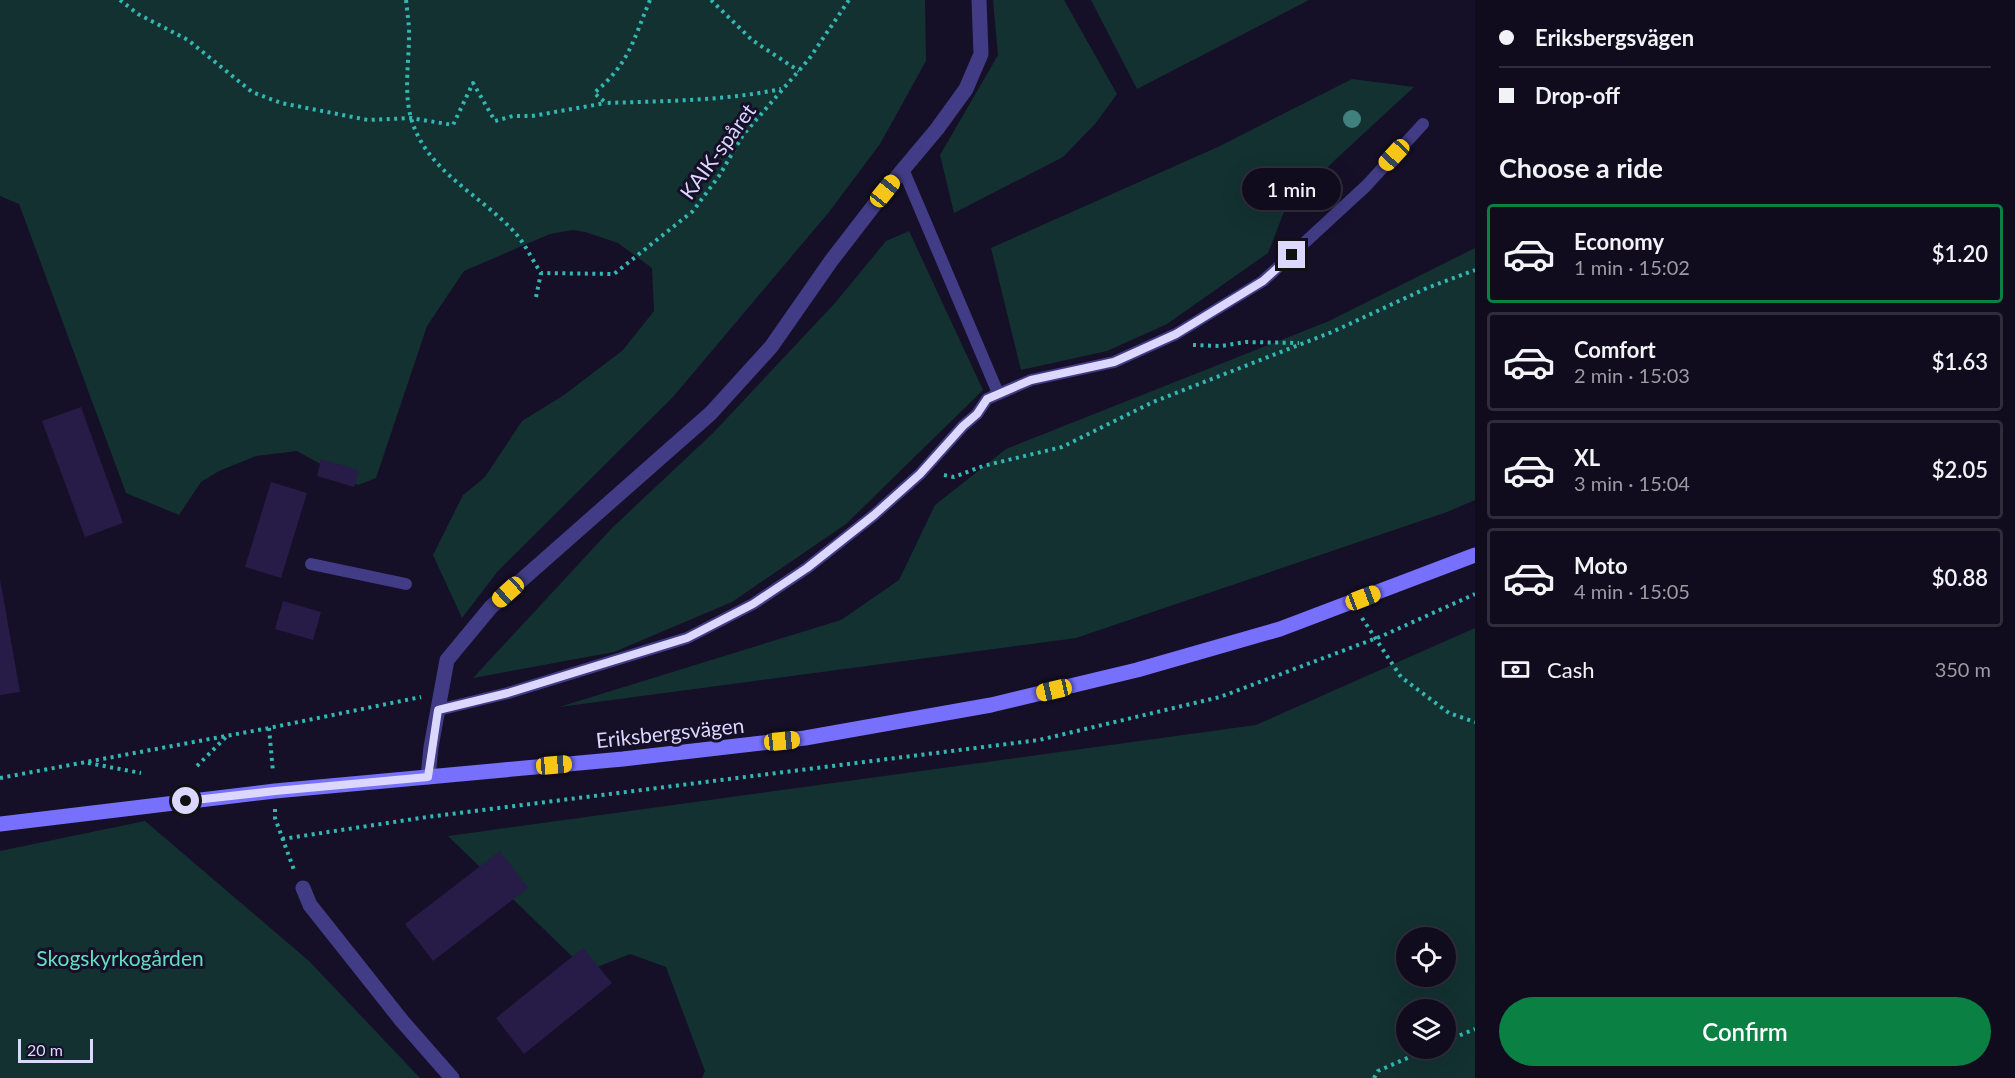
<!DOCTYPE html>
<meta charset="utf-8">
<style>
body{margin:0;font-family:Lato,sans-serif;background:#191526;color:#f1f3f6;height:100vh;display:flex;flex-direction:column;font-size:22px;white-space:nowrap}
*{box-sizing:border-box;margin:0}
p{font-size:20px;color:#9c9ba4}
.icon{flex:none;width:33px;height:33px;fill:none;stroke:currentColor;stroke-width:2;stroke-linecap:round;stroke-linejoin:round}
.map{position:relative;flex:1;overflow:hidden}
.side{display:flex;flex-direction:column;background:#100c1d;width:540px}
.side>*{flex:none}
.banner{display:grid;align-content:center;height:132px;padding:0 24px;background:#100c1d}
.tools{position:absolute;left:1396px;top:927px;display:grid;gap:12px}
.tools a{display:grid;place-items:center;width:60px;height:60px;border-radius:50%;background:#100c1d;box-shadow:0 6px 24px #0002,0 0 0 2px #302c3b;font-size:30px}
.scale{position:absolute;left:18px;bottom:15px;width:75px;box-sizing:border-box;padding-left:6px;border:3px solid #dcd7fe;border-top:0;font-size:16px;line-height:21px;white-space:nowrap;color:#dcd7fe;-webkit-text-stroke:4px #151027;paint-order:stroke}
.end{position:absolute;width:27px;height:27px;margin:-14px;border:8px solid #dcd7fe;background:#111;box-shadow:0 0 0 3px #111}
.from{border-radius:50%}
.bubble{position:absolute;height:42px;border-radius:21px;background:#100c1d;box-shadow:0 6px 24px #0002,0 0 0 2px #302c3b;font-size:20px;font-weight:600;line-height:42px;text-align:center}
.car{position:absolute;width:18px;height:36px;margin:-18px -9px;border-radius:8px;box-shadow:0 0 4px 2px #0007;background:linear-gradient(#f5c518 24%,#345 0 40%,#f5c518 0 76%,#345 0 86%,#f5c518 0)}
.banner b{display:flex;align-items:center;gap:21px;height:57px;font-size:22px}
.banner b+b{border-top:2px solid #302c3b}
.banner i{width:15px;height:15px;background:#f1f3f6}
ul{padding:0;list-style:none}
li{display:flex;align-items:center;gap:18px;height:99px;margin:0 12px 9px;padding:0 12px;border:3px solid #302c3b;border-radius:6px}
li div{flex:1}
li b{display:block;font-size:22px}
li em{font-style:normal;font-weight:600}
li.selected{border-color:#0b8043}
li>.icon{width:54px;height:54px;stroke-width:1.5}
h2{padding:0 24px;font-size:27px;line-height:72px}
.pay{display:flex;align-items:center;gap:15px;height:66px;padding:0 24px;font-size:22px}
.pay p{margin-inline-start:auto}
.button{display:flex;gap:12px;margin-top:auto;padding:12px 24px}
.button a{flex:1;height:69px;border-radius:36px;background:#0b8043;color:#fff;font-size:24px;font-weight:600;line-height:69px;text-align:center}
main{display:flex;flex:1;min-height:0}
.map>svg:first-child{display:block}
.green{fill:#133131;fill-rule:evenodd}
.building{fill:#261c47}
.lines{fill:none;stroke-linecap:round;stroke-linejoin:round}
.path{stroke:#32b7b3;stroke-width:4;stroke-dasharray:3 4.5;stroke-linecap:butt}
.service{stroke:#413c85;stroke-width:12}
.minor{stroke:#413c85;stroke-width:15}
.secondary{stroke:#7770fc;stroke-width:15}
.tree{fill:#40817d}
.route{stroke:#dcd7fe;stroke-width:8}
.labels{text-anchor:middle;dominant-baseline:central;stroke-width:6;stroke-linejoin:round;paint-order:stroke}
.street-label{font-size:21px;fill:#dcd7fe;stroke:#151027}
.park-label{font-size:21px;fill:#63dec3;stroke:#151027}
</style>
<main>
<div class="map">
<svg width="1475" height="1078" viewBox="0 0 1475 1078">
<rect width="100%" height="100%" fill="#151027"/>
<!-- green -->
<g class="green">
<polygon points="0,0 925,0 926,61 880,144 829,212 673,397 498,571 462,618 433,555 463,495 485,477 522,421 564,395 623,350 654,311 652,268 618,243 585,232 573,230 550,234 464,271 427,326 376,478 358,485 297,451 256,456 219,471 201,482 179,515 126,493 19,204 0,196"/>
<polygon points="993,0 1064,0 1117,94 1095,124 1063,157 954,213 940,155 998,55"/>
<polygon points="1091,0 1309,0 1137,89"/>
<polygon points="1352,79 1414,87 1335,160 1284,212 1268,253 1167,324 1107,351 1021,370 991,248 1220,146"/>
<polygon points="909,231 983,390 846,524 732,602 614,652 473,678 612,528 713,433 835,303 886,241"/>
<polygon points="1475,248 1475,500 1447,512 1076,638 559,707 841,620 899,580 935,505 1006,449 1329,321"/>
<path d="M1475,628V1078H702L705,1071L666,967L630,954L587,971L448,836L1256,725ZM1407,938H1446V976H1407ZM1407,1010H1446V1048H1407Z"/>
<polygon points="145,821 309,961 420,1078 0,1078 0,851"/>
</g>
<!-- building -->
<g class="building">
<polygon points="81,407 123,523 85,537 42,421"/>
<polygon points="321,459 359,470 354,487 317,476"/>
<polygon points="271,482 307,493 281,578 245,567"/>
<polygon points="0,579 20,692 0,695"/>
<polygon points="283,601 321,612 313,640 275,629"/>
<polygon points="500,851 528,888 433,961 405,924"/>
<polygon points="583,948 612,983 524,1054 496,1018"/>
</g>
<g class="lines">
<!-- path -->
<g class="path">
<polyline points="120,0 138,14 188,40 252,92 281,103 368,120 411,118 453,125 473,83 495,121 513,116 532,116 606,103"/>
<path d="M406,0C407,9 408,18 409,27C410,57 403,89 411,118C426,172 482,195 517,235C526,246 533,261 541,273L614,274L693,211L719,176L743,135L809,59L849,0"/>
<path d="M650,0C633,40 630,63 594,93L606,103C665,101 723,101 781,89"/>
<polyline points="711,0 752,40 799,71"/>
<polyline points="536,297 541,273"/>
<polyline points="1193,345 1221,346 1246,342 1299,343"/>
<polyline points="944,475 954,477 983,466 1062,447 1153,402 1332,332 1427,288 1475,270"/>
<polyline points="1362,618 1401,677 1449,713 1475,722"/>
<polyline points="269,728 273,772"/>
<polyline points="88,763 141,773"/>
<polyline points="197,766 227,736"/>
<polyline points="0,778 269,728 421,697"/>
<polyline points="275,809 275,818 294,870"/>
<polyline points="282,839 427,817 1039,740 1220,697 1382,636 1475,594"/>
<polyline points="1446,1041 1475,1029"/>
<polyline points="1374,1078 1378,1071 1430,1048"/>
</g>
<!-- service -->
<g class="service">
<polyline points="903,169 998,393"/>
<polyline points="311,564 406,584"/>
<polyline points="438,710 508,693 687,638 753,604 807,568 874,515 920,474 963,426 977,414 987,399 1031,380 1114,362 1176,334 1263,281 1366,186 1423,124"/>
</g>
<!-- minor -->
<g class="minor">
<polyline points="428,777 431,747 447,660 491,607 711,413 771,347 831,261 885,191 937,129 966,89 981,54 979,0"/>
<polyline points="303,888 310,905 402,1021 452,1078"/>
</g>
<!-- secondary -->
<polyline class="secondary" points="0,824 275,791 623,759 805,738 991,705 1137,670 1280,629 1475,555"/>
</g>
<!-- trees -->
<circle class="tree" cx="1352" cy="119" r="9"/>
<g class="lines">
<!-- route -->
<polyline class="route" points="186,801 275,791 428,777 438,710 508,693 687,638 753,604 807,568 874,515 920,474 963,426 977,414 987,399 1031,380 1114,362 1176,334 1263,281 1292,255"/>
</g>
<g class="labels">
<!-- street labels -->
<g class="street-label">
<text transform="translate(717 151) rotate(-54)">KAIK-spåret</text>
<text transform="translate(670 732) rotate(-6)">Eriksbergsvägen</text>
</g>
<!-- park labels -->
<g class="park-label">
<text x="120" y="957">Skogskyrkogården</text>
</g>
</g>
</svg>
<div class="tools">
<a><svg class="icon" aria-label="locate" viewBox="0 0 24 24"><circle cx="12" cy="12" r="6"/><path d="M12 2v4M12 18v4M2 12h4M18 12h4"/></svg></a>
<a><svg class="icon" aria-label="layers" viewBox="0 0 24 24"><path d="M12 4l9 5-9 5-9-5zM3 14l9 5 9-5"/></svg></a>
</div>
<div class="scale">20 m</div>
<i class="end from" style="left:186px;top:801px"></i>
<i class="end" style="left:1292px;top:255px"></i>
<div class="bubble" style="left:1242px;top:168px;width:99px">1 min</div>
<i class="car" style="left:1394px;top:155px;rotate:223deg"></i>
<i class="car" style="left:885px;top:191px;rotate:39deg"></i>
<i class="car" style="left:508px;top:592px;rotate:228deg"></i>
<i class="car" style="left:1363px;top:598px;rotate:69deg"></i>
<i class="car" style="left:1054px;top:690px;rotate:257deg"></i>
<i class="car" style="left:782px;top:741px;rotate:84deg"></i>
<i class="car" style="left:554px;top:765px;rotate:85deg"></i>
</div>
<section class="side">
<div class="banner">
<b><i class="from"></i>Eriksbergsvägen</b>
<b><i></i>Drop-off</b>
</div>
<h2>Choose a ride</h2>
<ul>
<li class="selected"><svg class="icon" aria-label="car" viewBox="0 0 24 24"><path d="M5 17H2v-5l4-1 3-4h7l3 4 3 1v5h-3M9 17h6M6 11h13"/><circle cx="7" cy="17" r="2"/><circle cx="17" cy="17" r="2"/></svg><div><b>Economy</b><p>1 min · 15:02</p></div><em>$1.20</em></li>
<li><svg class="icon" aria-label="car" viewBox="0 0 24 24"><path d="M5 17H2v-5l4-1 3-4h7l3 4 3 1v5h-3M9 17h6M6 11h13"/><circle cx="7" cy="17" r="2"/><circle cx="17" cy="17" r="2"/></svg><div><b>Comfort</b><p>2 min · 15:03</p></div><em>$1.63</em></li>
<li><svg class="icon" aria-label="car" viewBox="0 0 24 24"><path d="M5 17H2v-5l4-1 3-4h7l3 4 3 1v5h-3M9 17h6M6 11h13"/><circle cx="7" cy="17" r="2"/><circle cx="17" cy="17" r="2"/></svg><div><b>XL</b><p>3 min · 15:04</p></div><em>$2.05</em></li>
<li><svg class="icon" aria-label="car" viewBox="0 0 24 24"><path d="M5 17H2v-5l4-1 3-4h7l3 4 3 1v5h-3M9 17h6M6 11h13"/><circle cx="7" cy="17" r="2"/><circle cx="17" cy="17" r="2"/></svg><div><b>Moto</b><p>4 min · 15:05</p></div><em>$0.88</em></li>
</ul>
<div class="pay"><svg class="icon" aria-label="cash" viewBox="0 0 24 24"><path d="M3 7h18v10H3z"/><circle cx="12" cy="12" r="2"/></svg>Cash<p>350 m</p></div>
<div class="button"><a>Confirm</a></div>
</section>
</main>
